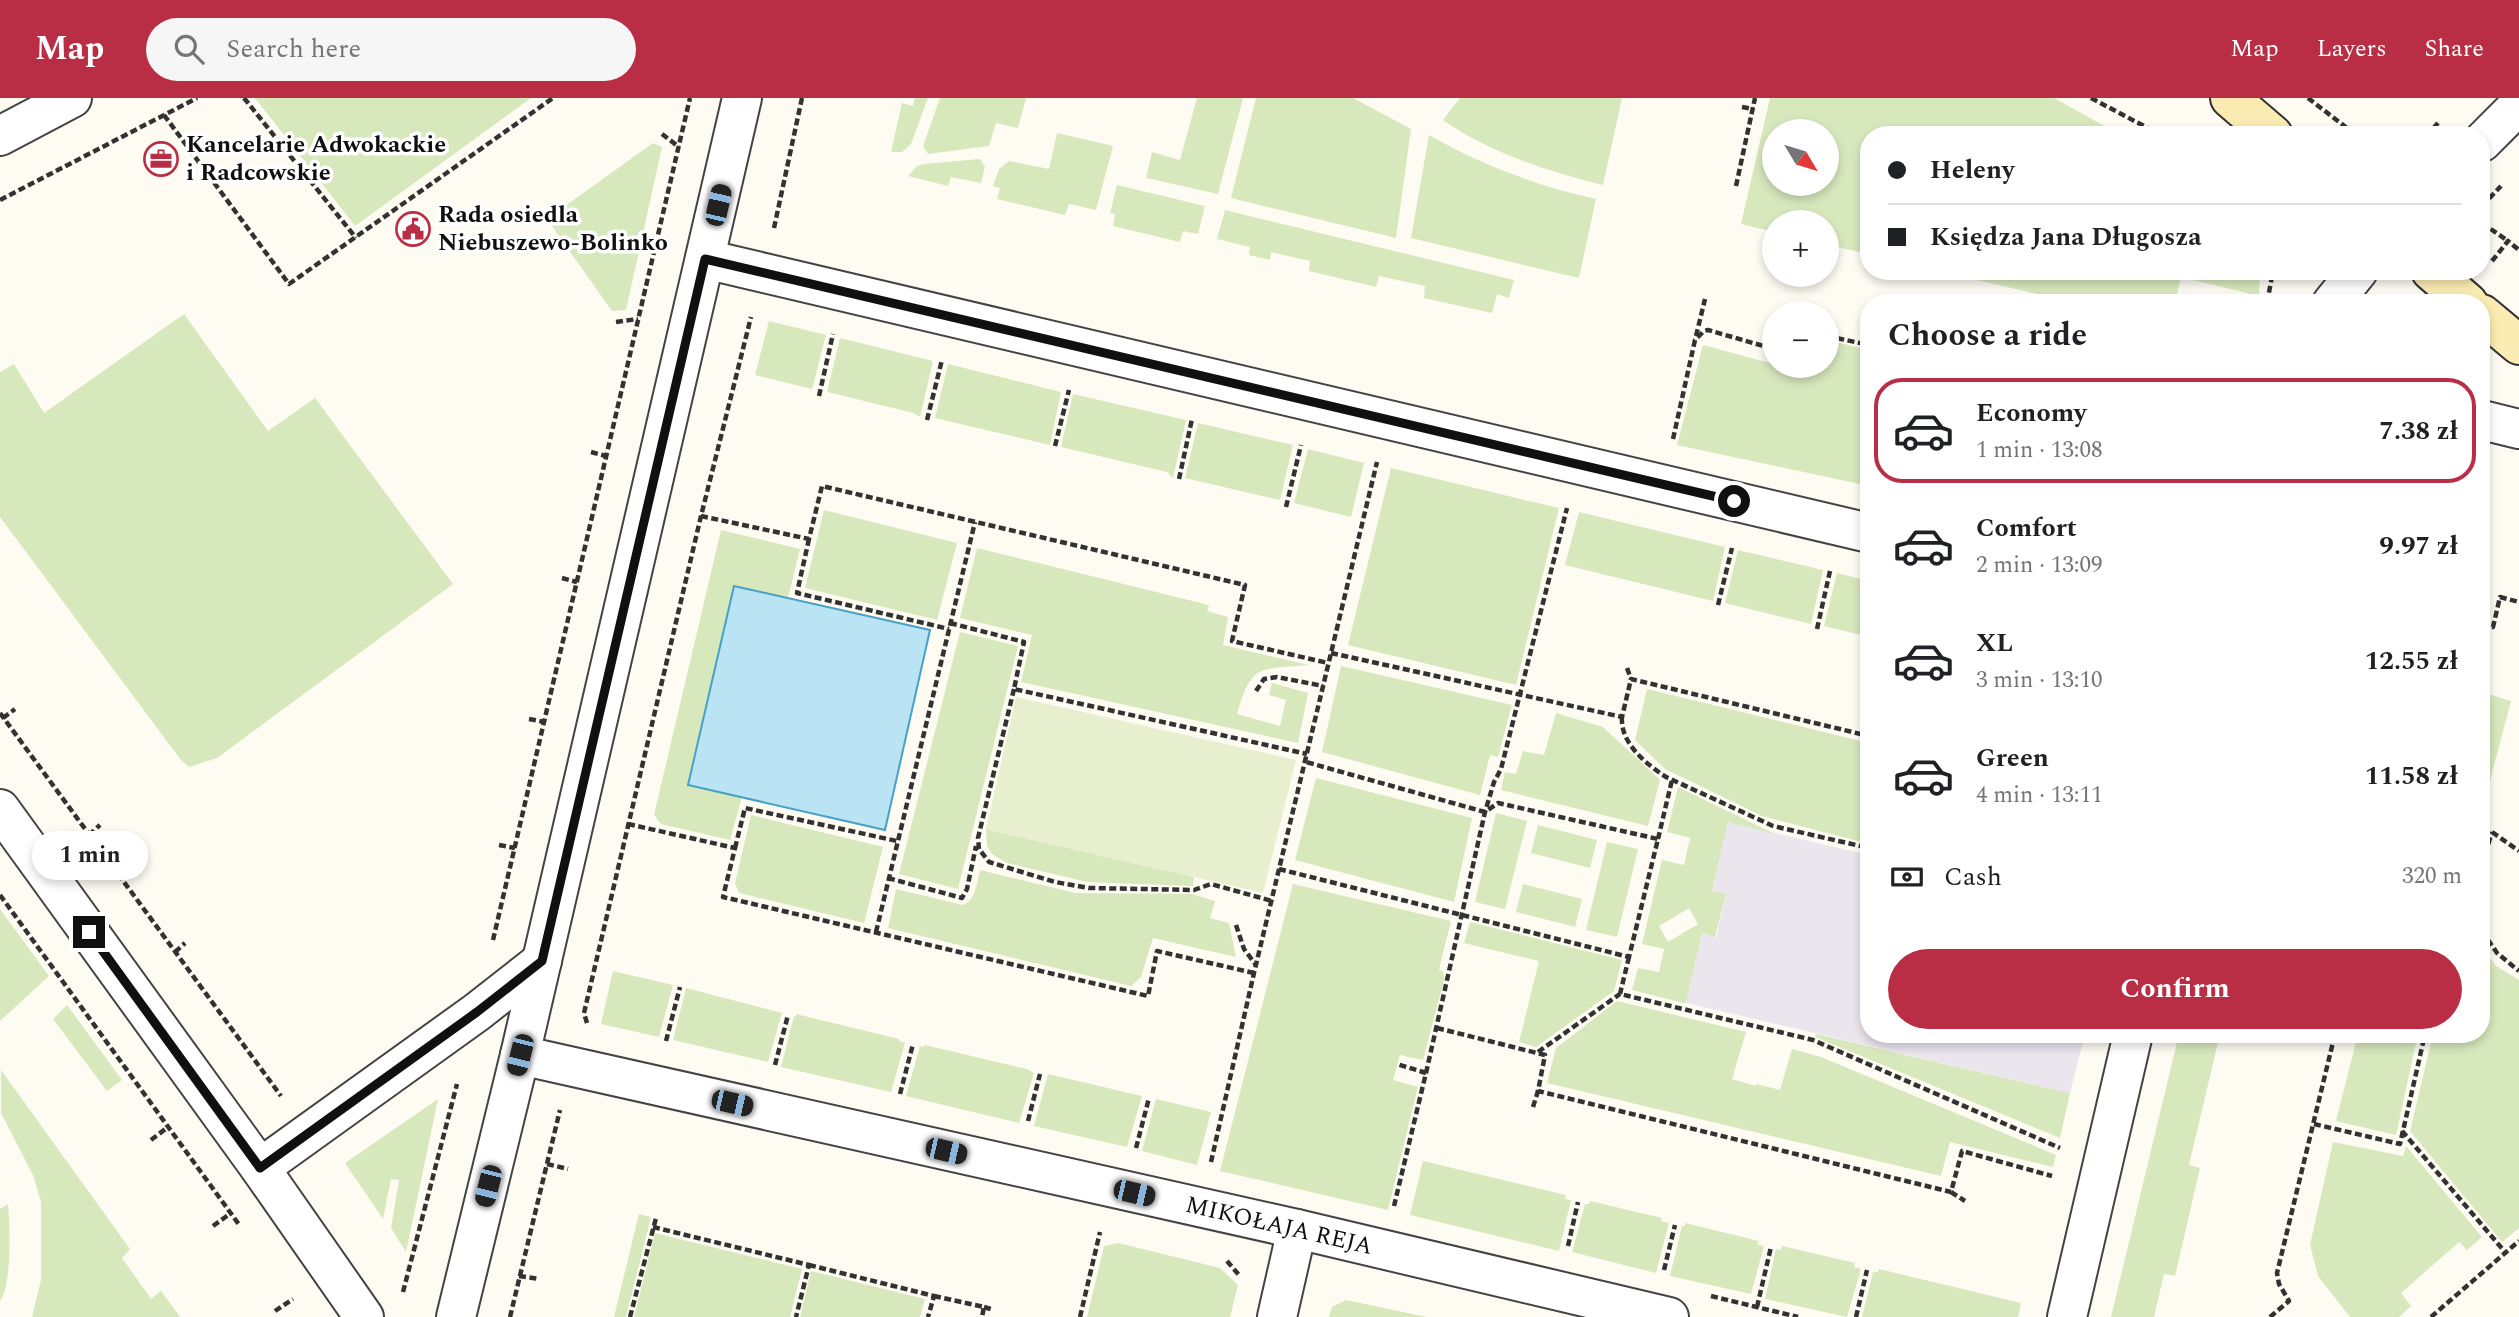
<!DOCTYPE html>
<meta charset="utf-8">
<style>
body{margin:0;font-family:Spectral,serif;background:#f6f6f6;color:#202124;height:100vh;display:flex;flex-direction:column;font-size:26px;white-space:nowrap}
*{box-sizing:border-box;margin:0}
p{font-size:23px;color:#757577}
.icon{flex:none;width:38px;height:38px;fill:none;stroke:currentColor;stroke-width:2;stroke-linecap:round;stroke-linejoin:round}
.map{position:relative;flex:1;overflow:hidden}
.drawer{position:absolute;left:1860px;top:196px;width:630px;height:749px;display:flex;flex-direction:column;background:#fff;border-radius:28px;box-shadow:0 4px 10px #0003}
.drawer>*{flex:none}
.hud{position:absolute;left:1860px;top:28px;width:630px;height:154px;border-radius:28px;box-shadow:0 4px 10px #0003;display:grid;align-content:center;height:154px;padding:0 28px;background:#fff}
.needle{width:46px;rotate:128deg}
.tools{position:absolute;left:1762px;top:21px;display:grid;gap:14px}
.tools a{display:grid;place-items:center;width:77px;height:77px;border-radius:50%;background:#fff;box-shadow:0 4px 10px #0003;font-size:35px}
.end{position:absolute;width:32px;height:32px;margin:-16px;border:9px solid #101010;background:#fff;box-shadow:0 0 0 4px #fff}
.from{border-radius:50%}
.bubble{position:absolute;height:49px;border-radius:24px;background:#fff;box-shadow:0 4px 10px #0003;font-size:23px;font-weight:700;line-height:49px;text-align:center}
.car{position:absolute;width:21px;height:42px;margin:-21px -10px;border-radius:9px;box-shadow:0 0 5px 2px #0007;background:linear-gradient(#222 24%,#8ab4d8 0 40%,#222 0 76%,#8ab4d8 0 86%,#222 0)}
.hud b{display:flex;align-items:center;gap:24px;height:66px;font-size:26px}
.hud b+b{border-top:2px solid #e0e0e0}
.hud i{width:18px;height:18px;background:#202124}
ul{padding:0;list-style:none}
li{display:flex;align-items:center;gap:21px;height:105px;margin:0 14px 10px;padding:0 14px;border:4px solid transparent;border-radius:28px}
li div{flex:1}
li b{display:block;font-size:26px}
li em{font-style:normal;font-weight:700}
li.active{border-color:#b92e44}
li>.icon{width:63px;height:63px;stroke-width:1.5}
h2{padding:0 28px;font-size:32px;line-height:84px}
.pay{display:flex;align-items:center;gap:18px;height:77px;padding:0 28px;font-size:26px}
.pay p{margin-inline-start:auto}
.cta{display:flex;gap:14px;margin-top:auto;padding:14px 28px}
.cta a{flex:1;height:80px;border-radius:42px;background:#b92e44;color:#fff;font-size:28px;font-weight:700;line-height:80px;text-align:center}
header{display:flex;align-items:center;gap:42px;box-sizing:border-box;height:98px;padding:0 35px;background:#b92e44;color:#fff}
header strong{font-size:33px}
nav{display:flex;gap:38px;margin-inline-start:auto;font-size:24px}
.search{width:490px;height:63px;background:#f6f6f6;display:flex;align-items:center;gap:18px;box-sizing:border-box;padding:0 24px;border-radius:38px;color:#757577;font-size:26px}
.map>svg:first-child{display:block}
.industrial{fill:#ebe5ed}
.green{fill:#d8e8bd;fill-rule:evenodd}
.pitch{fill:#e8efcf}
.water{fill:#bae4f3;stroke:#45a1c6;stroke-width:2}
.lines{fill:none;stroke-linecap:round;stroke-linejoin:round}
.street-casing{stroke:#434343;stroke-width:42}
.secondary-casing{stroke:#323232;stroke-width:42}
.path{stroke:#323232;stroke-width:4.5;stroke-dasharray:7 3.5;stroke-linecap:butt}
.street{stroke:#fff;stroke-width:38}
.secondary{stroke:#faebb2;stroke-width:38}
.route{stroke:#101010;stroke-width:9}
.labels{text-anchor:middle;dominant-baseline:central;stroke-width:7;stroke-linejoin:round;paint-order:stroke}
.poi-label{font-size:24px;font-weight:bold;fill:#101010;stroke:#fff;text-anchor:start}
.street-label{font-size:24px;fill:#101010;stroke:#fff}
</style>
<header>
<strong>Map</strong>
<div class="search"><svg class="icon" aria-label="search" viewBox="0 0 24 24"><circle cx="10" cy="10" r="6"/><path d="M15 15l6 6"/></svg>Search here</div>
<nav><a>Map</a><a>Layers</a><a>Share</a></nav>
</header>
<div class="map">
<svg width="2519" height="1219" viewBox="0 0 2519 1219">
<rect width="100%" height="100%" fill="#fefbf3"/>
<!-- industrial -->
<polygon class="industrial" points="1728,724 1869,757 1869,936 2085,936 2070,995 1686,905 1702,835 1716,839 1726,797 1712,793"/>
<!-- green -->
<g class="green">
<polygon points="255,0 531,0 355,128"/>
<polygon points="915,0 928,0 911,46 902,54 891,54 902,5 913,8"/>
<polygon points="940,0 1026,0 1018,30 996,25 989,48 928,56 923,48"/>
<polygon points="1197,0 1243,0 1218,96 1146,80 1152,54 1180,62"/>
<polygon points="1256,0 1353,0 1411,31 1396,140 1231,100"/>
<path d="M1460,0H1622L1603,87C1549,74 1488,54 1443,22Z"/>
<path d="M1770,0H2054L2121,37H1869V156L1827,147V124H1774V134L1741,126ZM1827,33V86H1774V33Z"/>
<polygon points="1057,35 1113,48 1096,112 1069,106 1065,117 997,101 1000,90 993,88 999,71 1009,63 1049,71"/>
<path d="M1429,37C1481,67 1538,88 1596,101L1579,180L1411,140Z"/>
<polygon points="653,45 662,49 626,212 612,213 547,121"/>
<polygon points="980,61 985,69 981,85 951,79 948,88 908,78 917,68 924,66"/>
<polygon points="1117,87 1205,108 1198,136 1183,133 1180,144 1113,128 1115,116 1110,115"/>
<polygon points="1225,112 1514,182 1509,200 1497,196 1492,215 1424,200 1425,188 1379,178 1376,189 1309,173 1310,163 1271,154 1270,162 1249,157 1250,149 1217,141"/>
<polygon points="1965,173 2260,173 2259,198 2181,179 2175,205 2076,205 1964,179"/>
<polygon points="184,216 268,333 315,300 453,486 217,660 189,669 181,662 0,419 0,274 14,266 44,315"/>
<polygon points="769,223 826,237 812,291 755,277"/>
<polygon points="840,240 933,263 920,319 914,315 827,294"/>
<polygon points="1827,242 1869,252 1869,388 1677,347 1703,247 1774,266 1774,268 1807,273 1808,268 1827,268"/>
<polygon points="948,266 1061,294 1050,347 935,320"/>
<polygon points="1073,296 1186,322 1173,380 1167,374 1061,349"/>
<polygon points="1198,325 1293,347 1280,402 1185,380"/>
<polygon points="1308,351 1364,365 1351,419 1294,405"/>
<polygon points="1391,370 1559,410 1516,587 1348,547"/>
<polygon points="824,412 957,445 937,522 805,490"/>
<polygon points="1579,414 1725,449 1713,503 1565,467"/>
<polygon points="721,432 800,451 788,500 734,488 688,686 742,699 730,742 661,726 654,717"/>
<path d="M977,450L1209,507L1207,513L1228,519L1223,547L1309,567C1260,572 1252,564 1237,616L1280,628L1286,602L1269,597L1272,585L1308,595L1298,645L1021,584L1032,537L960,520Z"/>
<polygon points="1738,452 1823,472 1811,526 1725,505"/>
<polygon points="1837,475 1869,483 1869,539 1824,528"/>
<polygon points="960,534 1018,548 958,791 899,776"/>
<polygon points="1341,568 1512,607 1498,659 1490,657 1480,697 1322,654"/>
<polygon points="1647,591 1869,645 1869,746 1762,718 1665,671 1635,642"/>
<polygon points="2482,594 2511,603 2482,713"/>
<polygon points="1556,615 1603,629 1660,682 1648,728 1501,692 1505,674 1516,676 1523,653 1544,657"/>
<polygon points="1316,680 1472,720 1454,804 1295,762"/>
<path d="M1678,689L1775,736L1728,724L1712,793L1726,796L1715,839L1702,835L1686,905H1683L1632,892L1638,870L1659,874L1664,851L1642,846L1662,762L1684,767L1690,740L1667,734ZM1689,810L1698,826L1668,844L1659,828Z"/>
<polygon points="1496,715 1527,723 1505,811 1475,804"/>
<polygon points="751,717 883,749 864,825 739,795 735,785"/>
<polygon points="1538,727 1597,742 1590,770 1531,755"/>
<polygon points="986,731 1194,779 1193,788 1087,784 1007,765 992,756 987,748"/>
<polygon points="1607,744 1638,751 1617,839 1586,832"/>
<path d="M980,772L1075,795L1192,796L1215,803L1210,820L1229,825L1236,859L1153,840L1141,879L1131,888L888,830L896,791L963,807C976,802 977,784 980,772Z"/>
<polygon points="1293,786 1451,823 1439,871 1443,874 1444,882 1423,962 1400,957 1393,982 1418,989 1388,1112 1220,1073"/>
<polygon points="1523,786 1582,801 1575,829 1516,814"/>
<polygon points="0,811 49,878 0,923"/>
<polygon points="1470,824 1622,862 1614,893 1536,949 1519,944 1539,863 1464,845"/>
<polygon points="2482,850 2496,868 2519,882 2519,1130 2502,1144 2410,1033 2433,936 2482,936"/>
<polygon points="613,873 673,887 659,939 601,926"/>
<polygon points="686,890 782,915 768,964 673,942"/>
<polygon points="1617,903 1746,934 1732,981 1756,988 1757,986 1780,992 1792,951 1821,959 2056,1057 2053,1069 1950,1044 1941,1078 1547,985 1556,950"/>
<polygon points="67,907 122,982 107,993 53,921"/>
<polygon points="796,916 899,941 899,943 905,945 891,994 781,969 794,918 796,919"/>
<polygon points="1816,936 2070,995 2060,1040 1815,939"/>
<polygon points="2179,936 2220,936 2189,1067 2200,1070 2175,1178 2164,1176 2154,1219 2111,1219"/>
<polygon points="2358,936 2418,936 2396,1037 2336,1023"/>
<polygon points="925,947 1027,971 1034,975 1019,1025 906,998 920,948 924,949"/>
<polygon points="1,972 130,1151 122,1160 151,1201 161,1193 180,1219 32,1219 41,1182 41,1104 33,1077 1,1015"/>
<polygon points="1048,976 1142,998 1127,1049 1034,1028"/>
<polygon points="438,1001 406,1154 391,1130 399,1082 391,1081 383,1121 345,1065"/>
<polygon points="1156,1001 1211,1014 1197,1067 1142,1053"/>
<polygon points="2333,1044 2403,1058 2406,1048 2482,1139 2467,1152 2459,1144 2401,1195 2411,1208 2399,1219 2350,1219 2318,1178 2310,1147"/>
<polygon points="1423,1063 1566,1097 1565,1101 1571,1102 1559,1153 1410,1117"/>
<polygon points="1590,1103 1662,1120 1661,1123 1669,1125 1656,1175 1572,1154 1585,1106 1589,1106"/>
<path d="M8,1106C10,1127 12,1188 0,1203V1111Z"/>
<polygon points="639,1116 651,1119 626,1219 614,1219"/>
<polygon points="1685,1125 1759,1143 1757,1146 1764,1148 1751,1196 1670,1178 1682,1128 1685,1128"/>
<polygon points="655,1135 802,1171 790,1219 634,1219"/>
<polygon points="1118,1145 1220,1170 1238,1187 1230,1219 1087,1219 1104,1148"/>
<polygon points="1782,1148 1855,1165 1854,1169 1861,1171 1847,1219 1765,1201 1776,1151 1781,1152"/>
<polygon points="1879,1171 2021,1205 2018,1219 1862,1219 1873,1174 1878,1174"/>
<polygon points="811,1173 925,1201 920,1219 800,1219"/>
<polygon points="1346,1202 1427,1219 1329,1219 1332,1209"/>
</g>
<!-- pitch -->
<polygon class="pitch" points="1016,599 1296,662 1263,795 986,731"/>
<!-- water -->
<polygon class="water" points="734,488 930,532 885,732 688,687"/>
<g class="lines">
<!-- street casing -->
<g class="street-casing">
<g id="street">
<polyline points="0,38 72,0"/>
<polyline points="2482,44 2519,7"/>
<polyline points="705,161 1869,435"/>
<polyline points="2332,205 2358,173"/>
<polyline points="2482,322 2519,331"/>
<polyline points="0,711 260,1070 364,1219"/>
<polyline points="520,957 1297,1131 1669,1219"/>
<polyline points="260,1070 477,914 542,863"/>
<polyline points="456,1219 520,957 742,0"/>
<polyline points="1277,1219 1297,1131"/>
<polyline points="2067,1219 2133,936"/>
</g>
</g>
<!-- secondary casing -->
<g class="secondary-casing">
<g id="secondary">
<polyline points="2230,0 2273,37"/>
<polyline points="2431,173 2468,205"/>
<polyline points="2482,216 2519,247"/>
</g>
</g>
<!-- path -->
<g class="path">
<polyline points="244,0 356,140"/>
<polyline points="2091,0 2161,37"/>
<polyline points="2308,0 2356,37"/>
<polyline points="1742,9 1753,11"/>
<polyline points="164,17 289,186 553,0"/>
<polyline points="662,36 679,49"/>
<polyline points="2427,37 2438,25"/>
<polyline points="1736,88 1755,0"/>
<polyline points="0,102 197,0"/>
<polyline points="2482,108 2501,88"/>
<polyline points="2482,125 2508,143"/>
<polyline points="774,130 802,0"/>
<polyline points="2492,163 2508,143 2519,152"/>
<polyline points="2267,205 2273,173"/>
<polyline points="616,224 638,221"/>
<polyline points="1696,238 1705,201"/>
<polyline points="1827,238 1869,247"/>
<polyline points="819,298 833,236"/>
<polyline points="927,322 942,262"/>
<polyline points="1673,341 1695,242 1704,233 1708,232 1774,251"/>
<polyline points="1055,348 1069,292"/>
<polyline points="591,354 606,358"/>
<polyline points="1179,381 1192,321"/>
<polyline points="1286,409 1301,347"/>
<polyline points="701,418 809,441 822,388 1245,487 1232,543 1328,565"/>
<polyline points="809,441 797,495 949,531"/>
<polyline points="562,480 577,484"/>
<polyline points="1718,507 1732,450"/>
<polyline points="950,525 1024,544 1014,591 1307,656"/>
<polyline points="2482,526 2493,529 2500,499 2519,504"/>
<polyline points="1817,531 1830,473"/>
<polyline points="1331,555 1622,619 1631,581 1869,638"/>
<polyline points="1627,570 1631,581"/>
<polyline points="1014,591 978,740 979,751 989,764 1055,784 1089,790 1194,792 1211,786 1272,803"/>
<polyline points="1256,593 1264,581 1277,579 1323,588"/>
<polyline points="0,615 281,998"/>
<path d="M1622,619C1620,645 1646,666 1666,679L1773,728L1869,750"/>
<polyline points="3,620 15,611"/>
<polyline points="529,621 545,624"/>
<polyline points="628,726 735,750 723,799 1148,898 1157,853 1254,875"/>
<polyline points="2482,731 2492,734 2519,753"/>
<polyline points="89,737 100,727"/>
<polyline points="1658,741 1672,682"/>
<polyline points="499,747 515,750"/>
<polyline points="735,750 745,710 897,743"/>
<polyline points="2482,766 2492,734"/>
<polyline points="1279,771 1629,859 1658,741 1498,705 1485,714 1306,664"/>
<polyline points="888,780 962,800 967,791 976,748"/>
<polyline points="0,797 240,1128"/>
<polyline points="1236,827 1244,851 1256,867"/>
<polyline points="2482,833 2497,855 2519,873"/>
<polyline points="876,834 975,424"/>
<polyline points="493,842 690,0"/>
<polyline points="175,854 185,845"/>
<polyline points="1629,859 1620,896 1813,942 2060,1050"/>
<polyline points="587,925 584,915 701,418 751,219"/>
<polyline points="1437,930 1545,957 1538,993 1951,1094 1962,1053 2052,1078"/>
<polyline points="666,943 680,889"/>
<polyline points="1538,954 1620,896"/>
<polyline points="775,967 788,917"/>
<polyline points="1426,975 1485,714 1494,684 1501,671 1567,410"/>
<polyline points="900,996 913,946"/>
<polyline points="1533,1009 1538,993"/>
<polyline points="1028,1023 1040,976"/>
<polyline points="2314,1026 2400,1046 2425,936"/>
<polyline points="2402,1033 2505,1154"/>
<polyline points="151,1042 168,1029"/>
<polyline points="1136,1050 1149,1000"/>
<polyline points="1211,1064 1254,875 1377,364"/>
<polyline points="547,1066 568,1071"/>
<polyline points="1951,1094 1965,1103"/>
<polyline points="1394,1108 1426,975 1397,966"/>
<polyline points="213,1128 231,1115"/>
<polyline points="653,1129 809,1167 796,1219"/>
<polyline points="1568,1148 1578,1104"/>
<polyline points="1227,1163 1239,1177"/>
<polyline points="809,1167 934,1198 928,1219"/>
<polyline points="1664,1172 1675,1127"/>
<polyline points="519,1178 539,1181"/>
<polyline points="403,1194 457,986"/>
<polyline points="934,1198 984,1209 982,1219"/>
<polyline points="1711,1198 1798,1219"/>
<polyline points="984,1209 994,1212"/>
<polyline points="1757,1209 1771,1149"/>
<polyline points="275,1213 293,1201"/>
<polyline points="510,1219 560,1012"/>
<polyline points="630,1219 656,1120"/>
<polyline points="1080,1219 1100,1134"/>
<polyline points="1856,1219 1867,1172"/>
<polyline points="2270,1219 2289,1203 2279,1186 2277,1175 2335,936"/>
<polyline points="2431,1219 2519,1143"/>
</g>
<!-- street -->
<use href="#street" class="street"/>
<!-- secondary -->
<use href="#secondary" class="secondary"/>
</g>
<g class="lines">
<!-- route -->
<polyline class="route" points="89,834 260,1070 477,914 542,863 705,161 1734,403"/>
</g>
<!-- icons -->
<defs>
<g id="office-ring" transform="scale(1.75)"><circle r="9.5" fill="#fff" stroke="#b92e44" stroke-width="1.5"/><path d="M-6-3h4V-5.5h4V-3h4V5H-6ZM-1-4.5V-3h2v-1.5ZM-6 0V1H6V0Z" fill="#b92e44"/></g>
<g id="civic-ring" transform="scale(1.75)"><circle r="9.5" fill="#fff" stroke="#b92e44" stroke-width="1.5"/><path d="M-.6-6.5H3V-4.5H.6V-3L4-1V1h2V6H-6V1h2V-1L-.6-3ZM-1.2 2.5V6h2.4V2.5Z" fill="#b92e44"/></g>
</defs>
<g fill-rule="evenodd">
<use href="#office-ring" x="161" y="61"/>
<use href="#civic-ring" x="413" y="131"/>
</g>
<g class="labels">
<!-- poi labels -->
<g class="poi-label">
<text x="186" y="47">Kancelarie Adwokackie<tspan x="186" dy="28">i Radcowskie</tspan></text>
<text x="438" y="117">Rada osiedla<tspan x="438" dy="28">Niebuszewo-Bolinko</tspan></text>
</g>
<!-- street labels -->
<g class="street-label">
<text transform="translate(1279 1128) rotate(13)">MIKOŁAJA REJA</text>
</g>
</g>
</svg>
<div class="tools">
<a><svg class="needle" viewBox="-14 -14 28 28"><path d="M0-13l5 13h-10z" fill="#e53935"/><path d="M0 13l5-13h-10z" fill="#757577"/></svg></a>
<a>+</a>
<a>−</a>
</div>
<i class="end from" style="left:1734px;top:403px"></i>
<i class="end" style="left:89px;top:834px"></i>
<div class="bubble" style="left:32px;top:733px;width:116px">1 min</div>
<i class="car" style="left:718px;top:107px;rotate:13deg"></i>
<i class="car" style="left:520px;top:957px;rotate:194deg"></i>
<i class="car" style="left:732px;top:1005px;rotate:103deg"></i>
<i class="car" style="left:946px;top:1053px;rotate:103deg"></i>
<i class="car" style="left:488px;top:1088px;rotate:194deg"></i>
<i class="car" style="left:1134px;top:1095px;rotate:103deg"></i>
<div class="hud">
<b><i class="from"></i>Heleny</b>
<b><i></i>Księdza Jana Długosza</b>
</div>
<section class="drawer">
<h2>Choose a ride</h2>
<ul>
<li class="active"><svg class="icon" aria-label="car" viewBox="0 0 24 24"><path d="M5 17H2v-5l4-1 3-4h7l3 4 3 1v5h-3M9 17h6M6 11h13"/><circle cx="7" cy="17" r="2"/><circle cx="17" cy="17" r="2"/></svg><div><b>Economy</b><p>1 min · 13:08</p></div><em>7.38 zł</em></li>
<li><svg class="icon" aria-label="car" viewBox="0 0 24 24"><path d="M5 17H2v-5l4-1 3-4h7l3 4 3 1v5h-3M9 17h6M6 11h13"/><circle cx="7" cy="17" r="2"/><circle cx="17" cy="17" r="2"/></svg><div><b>Comfort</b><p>2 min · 13:09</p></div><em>9.97 zł</em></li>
<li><svg class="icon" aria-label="car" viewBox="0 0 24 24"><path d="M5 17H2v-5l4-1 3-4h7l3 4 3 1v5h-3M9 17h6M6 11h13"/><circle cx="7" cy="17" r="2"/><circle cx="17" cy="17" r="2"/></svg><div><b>XL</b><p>3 min · 13:10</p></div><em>12.55 zł</em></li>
<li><svg class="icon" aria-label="car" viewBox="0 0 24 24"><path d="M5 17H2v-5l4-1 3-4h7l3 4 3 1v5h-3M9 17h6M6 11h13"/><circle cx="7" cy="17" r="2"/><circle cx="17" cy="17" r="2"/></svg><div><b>Green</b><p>4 min · 13:11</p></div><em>11.58 zł</em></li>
</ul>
<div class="pay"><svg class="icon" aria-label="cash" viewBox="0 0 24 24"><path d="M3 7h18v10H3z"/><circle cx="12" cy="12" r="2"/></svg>Cash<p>320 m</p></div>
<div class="cta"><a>Confirm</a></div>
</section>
</div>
